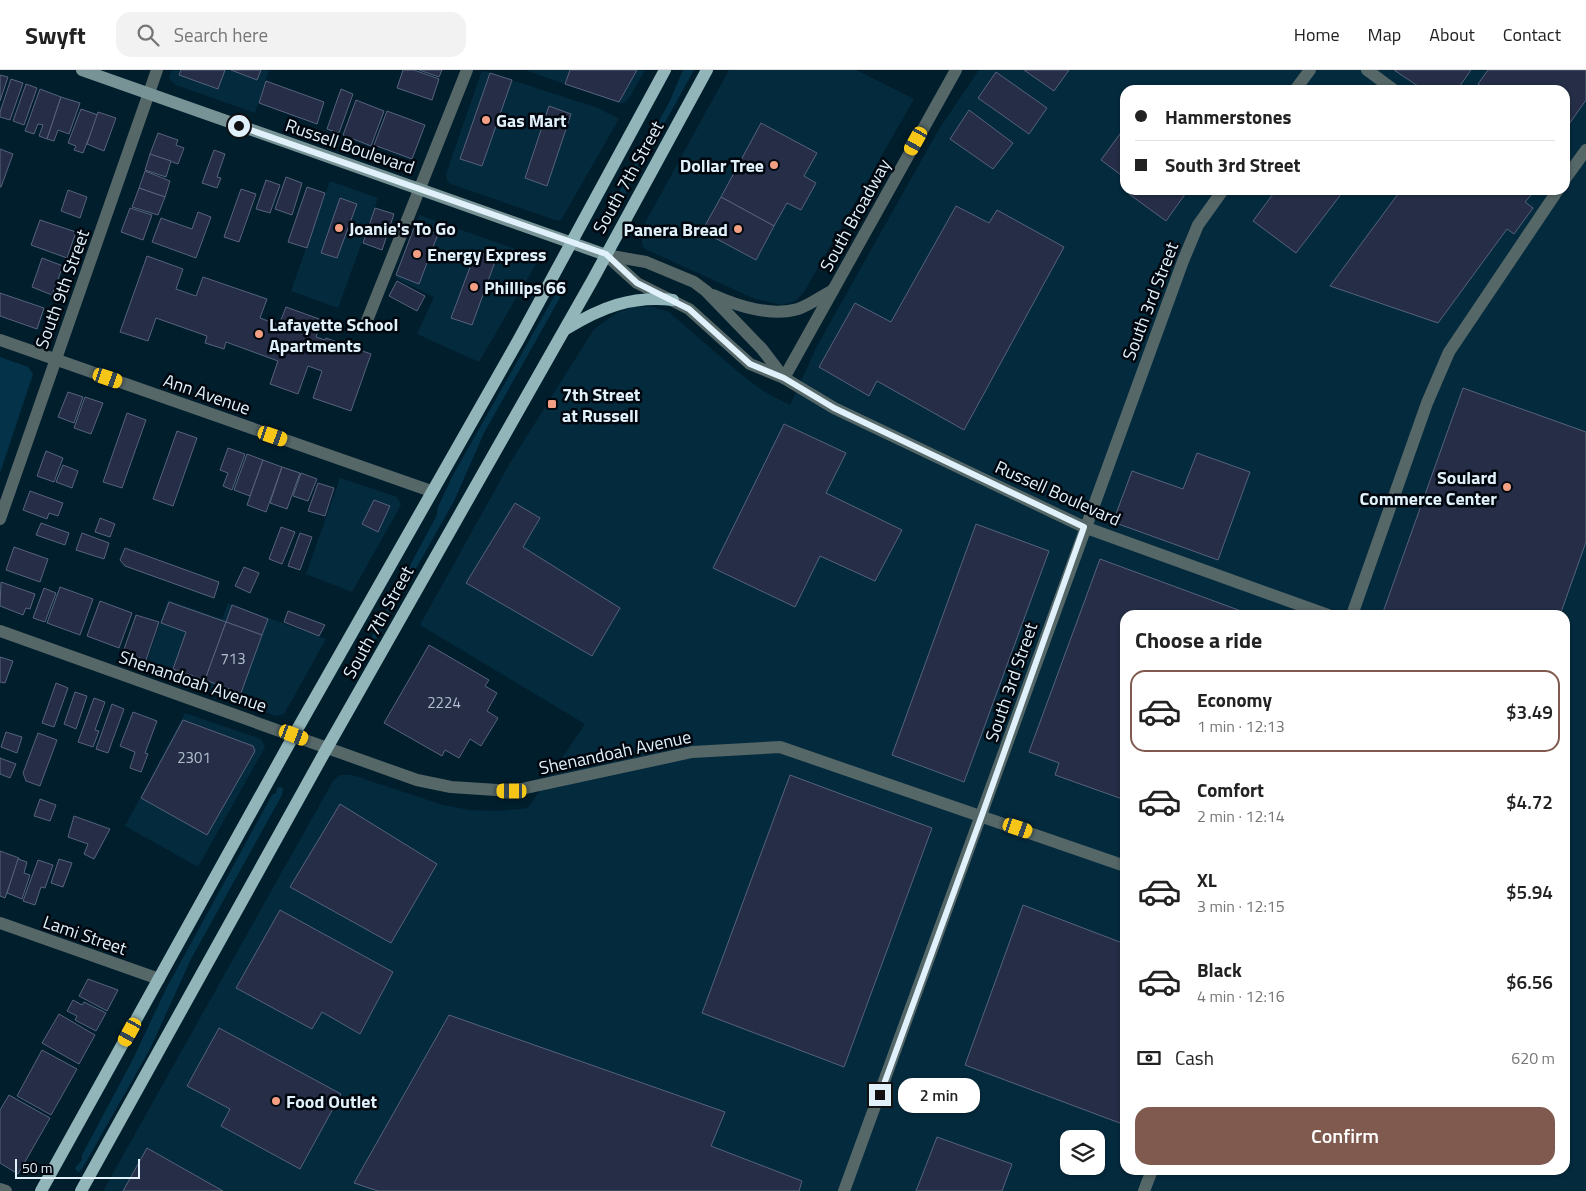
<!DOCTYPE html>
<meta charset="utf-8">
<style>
body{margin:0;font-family:"Titillium Web",sans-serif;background:#f2f2f2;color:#222;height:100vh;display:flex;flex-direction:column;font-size:19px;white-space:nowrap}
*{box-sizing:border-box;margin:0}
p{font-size:16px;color:#767676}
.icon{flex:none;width:28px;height:28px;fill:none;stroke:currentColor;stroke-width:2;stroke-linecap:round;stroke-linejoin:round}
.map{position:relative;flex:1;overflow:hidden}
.sheet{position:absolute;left:1120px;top:540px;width:450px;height:565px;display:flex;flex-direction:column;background:#fff;border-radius:15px;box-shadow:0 1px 4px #0004}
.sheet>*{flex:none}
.top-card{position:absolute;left:1120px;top:15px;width:450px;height:110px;border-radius:15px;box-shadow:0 1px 4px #0004;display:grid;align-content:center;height:110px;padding:0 15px;background:#fff}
.controls{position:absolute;left:1060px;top:1060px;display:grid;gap:10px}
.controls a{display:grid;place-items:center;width:45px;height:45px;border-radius:10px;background:#fff;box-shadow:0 1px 4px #0004;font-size:25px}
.scale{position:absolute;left:15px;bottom:12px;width:125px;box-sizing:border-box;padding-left:5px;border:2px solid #e0f1fb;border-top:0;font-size:14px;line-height:18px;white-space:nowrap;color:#e0f1fb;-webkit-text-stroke:4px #01070e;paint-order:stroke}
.end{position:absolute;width:22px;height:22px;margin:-11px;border:6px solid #e0f1fb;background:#111;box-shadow:0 0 0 2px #111}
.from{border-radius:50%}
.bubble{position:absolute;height:35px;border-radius:15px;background:#fff;box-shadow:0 1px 4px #0004;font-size:16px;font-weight:600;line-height:35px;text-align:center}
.car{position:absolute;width:15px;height:30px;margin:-15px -8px;border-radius:6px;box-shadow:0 0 4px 1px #0007;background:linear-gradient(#f5c518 24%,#345 0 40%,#f5c518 0 76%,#345 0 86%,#f5c518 0)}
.top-card b{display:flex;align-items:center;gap:18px;height:48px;font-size:19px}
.top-card b+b{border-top:1px solid #e0e0e0}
.top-card i{width:12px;height:12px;background:#222}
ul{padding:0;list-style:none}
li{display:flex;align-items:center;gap:15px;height:82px;margin:0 10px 8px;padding:0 5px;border:2px solid transparent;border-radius:15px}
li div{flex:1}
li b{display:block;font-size:19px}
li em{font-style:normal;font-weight:600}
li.current{border-color:#805a4e}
li>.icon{width:45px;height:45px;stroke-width:1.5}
h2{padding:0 15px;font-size:22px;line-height:60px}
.pay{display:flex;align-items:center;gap:12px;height:55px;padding:0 15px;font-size:19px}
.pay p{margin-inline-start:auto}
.primary-button{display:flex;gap:10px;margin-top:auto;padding:10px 15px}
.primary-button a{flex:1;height:58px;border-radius:15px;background:#805a4e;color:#fff;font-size:20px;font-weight:600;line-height:58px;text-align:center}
header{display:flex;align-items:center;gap:30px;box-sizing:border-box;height:70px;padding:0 25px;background:#fff;border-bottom:1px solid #e0e0e0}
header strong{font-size:24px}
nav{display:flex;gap:28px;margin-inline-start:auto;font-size:18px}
.search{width:350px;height:45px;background:#f2f2f2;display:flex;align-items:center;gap:12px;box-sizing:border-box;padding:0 18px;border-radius:15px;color:#767676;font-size:19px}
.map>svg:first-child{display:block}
.built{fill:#042a3d;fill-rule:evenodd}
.green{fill:#043349}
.building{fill:#252e46;stroke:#57627d}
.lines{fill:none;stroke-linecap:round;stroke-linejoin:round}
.minor{stroke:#566768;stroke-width:12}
.secondary{stroke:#789395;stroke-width:12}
.primary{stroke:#91b5b8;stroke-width:12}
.route{stroke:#e0f1fb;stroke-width:6}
.poi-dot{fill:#f39f83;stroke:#01070e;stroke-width:2}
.labels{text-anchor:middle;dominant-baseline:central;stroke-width:5;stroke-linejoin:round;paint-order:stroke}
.number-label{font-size:15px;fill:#b1c0ce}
.poi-label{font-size:18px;font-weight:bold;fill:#e0f1fb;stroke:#01070e;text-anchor:start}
.street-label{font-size:18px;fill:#e0f1fb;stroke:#01070e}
</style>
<header>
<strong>Swyft</strong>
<div class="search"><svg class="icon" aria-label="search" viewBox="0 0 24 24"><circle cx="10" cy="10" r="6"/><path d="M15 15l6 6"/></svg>Search here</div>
<nav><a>Home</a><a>Map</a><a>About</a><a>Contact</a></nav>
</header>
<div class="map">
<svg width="1586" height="1121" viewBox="0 0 1586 1121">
<rect width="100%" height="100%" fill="#011e2d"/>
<!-- built -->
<g class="built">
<polygon points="172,0 269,0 255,43 176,15 169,8"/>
<polygon points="525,0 645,0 628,30 624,33 618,33"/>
<polygon points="729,0 856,0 914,29 804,222 795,231 782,235 755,229 647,180 643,177 642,170 642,161 646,151"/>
<path d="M979,0H1586V1121H103L333,711L340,705H352L443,735L470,740L499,741L528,738L585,654L420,555L510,393L594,259L618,242L634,237H653L669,242L737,301L763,321L790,335L817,276L939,59ZM1125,20H1565V120H1125ZM1125,545H1565V1100H1125ZM1069,1069H1096V1096H1069Z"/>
<polygon points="484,1 598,38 619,49 561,150 555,150 451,114 447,110 446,104 481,3"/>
<polygon points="330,111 378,128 338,238 291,221"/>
<polygon points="419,145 535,186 537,192 479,292 417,264 434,227 396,208 396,205"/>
<polygon points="340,408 397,427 401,435 352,522 306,504"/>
<polygon points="168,530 222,549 228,533 326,569 284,644 276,646 144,600"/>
<polygon points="185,643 261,669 265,677 198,797 125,756"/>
</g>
<!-- green -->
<g class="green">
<polygon points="683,0 694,0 617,139 612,140 611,136 669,33"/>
<polygon points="560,216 563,216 562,224 484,363 454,431 374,573 368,574 437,445 438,437 453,405"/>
<polygon points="0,287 28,297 33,304 0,403"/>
<polygon points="280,717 283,718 282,725 191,889 150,979 82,1099 79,1102 76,1100 75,1098 82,1090 82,1085 132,991 166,919 272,725 276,723 277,718"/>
</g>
<!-- building -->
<g class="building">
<polygon points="181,0 225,0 218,19 179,5"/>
<polygon points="231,0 261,0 257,10"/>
<polygon points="403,0 414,0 439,9 432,30 397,18"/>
<polygon points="419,0 442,0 439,7"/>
<polygon points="570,0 637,0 619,32 565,14"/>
<polygon points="1024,0 1069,0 1054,21"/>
<polygon points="1394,0 1471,0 1457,20 1424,20"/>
<polygon points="1488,0 1586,0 1586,30 1565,60 1565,20 1487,20 1478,14"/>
<polygon points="996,2 1047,38 1029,64 978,28"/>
<polygon points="490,3 512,10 482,96 460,89"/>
<polygon points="0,5 8,7 0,31"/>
<polygon points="11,9 23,13 10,50 0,47 0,42"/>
<polygon points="266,11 324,32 317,54 259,33"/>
<polygon points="26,14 37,18 24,55 13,51"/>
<polygon points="40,19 61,27 47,69 39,66 43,55 38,54 34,64 25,61"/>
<polygon points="341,19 353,24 339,63 327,59"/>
<polygon points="61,27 80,33 69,64 58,60 54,71 47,69"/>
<polygon points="356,30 384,41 371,76 343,65"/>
<polygon points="549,36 571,44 547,116 525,108"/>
<polygon points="81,39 98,45 83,83 74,80 76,76 68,73"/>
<polygon points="969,40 1013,73 993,99 950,69"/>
<polygon points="387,41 425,55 412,89 374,75"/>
<polygon points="98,42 116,48 104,81 87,74"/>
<polygon points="761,53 817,83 804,106 816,113 801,140 787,133 774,156 721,127"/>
<polygon points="1125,57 1125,108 1101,90"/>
<polygon points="158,63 178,70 176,75 184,78 178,94 150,84"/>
<polygon points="0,79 13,84 1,117 0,117"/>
<polygon points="214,80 225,84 217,107 221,108 217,118 202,113"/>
<polygon points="150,84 171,91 166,107 145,100"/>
<polygon points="145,101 170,111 165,127 139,118"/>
<polygon points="286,107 302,113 292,145 275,139"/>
<polygon points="266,110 280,115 270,143 256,139"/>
<polygon points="307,117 325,123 307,178 288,172"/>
<polygon points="139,118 165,127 158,145 132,137"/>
<polygon points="241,119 256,124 239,172 224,167"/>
<polygon points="68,120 87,127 80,148 61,141"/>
<polygon points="1132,120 1188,120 1166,151 1129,124"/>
<polygon points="1276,120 1338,120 1342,123 1296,183 1253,151"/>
<polygon points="1401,120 1526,120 1532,124 1525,132 1533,138 1514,164 1507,159 1438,253 1330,216"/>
<polygon points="721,127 774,156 756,190 702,161"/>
<polygon points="340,128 357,134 337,188 321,183"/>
<polygon points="956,136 989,153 997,140 1064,177 964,360 877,311 869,326 819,297 855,233 891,252"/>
<polygon points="130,138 152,145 143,170 121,162"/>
<polygon points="375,138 394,144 382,180 363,173"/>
<polygon points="198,142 211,147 196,188 152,172 161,148 192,159"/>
<polygon points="40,150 76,162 67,188 31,175"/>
<polygon points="415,155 438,164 419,214 396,205"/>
<polygon points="476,181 496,189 472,255 451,248"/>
<polygon points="147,186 183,199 176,219 196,226 203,207 267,229 260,248 279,255 286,237 322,250 316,267 325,270 326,268 371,284 351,341 313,328 322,301 308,296 298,324 270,314 278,291 226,272 224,279 205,273 207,266 156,248 148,271 120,262"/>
<polygon points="42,188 63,196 52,225 32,217"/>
<polygon points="397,211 425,226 417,241 389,226"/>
<polygon points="0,223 44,238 37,259 0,246"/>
<polygon points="1463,318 1586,362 1586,472 1560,545 1382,545"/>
<polygon points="68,322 83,327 74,353 58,347"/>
<polygon points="85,327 103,333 91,364 74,358"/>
<polygon points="127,343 146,350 122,418 103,412"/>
<polygon points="784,354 846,383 826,423 902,460 875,511 820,486 795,537 713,498"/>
<polygon points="177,361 197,368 173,436 153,429"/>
<polygon points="228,378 245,384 232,420 223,416 228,403 220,400"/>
<polygon points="46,381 63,388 54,412 37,406"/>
<polygon points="1197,383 1250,402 1218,490 1113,452 1132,401 1183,419"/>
<polygon points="247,384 263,390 250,426 234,420"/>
<polygon points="263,390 282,397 266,442 247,435"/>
<polygon points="63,395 78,401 72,418 56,412"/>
<polygon points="282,397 300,403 287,439 270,433"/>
<polygon points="301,403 317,409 308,431 293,426"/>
<polygon points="318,413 334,418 325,446 308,441"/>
<polygon points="30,421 63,433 58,446 49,443 47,449 23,440"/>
<polygon points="374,430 390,436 378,462 362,454"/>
<polygon points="515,433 540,448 523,477 620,538 592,586 466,513"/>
<polygon points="100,448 115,454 110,467 95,462"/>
<polygon points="41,453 69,463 65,475 36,465"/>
<polygon points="976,454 1049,481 964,712 892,685"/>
<polygon points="281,457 295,462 282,494 269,489"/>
<polygon points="82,463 109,473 104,489 76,480"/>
<polygon points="300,463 312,467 300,500 288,496"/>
<polygon points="14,477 48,489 40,512 6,500"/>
<polygon points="125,478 219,512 214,528 125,496 120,490"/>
<polygon points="1100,489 1252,545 1125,545 1125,730 1055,705 1059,693 1029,682"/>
<polygon points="244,497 259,503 250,523 235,516"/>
<polygon points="1,512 35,524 30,539 26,538 23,545 0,536"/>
<polygon points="60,517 93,529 80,565 47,553"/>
<polygon points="44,518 56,523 45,552 33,548"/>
<polygon points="100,531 132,543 119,578 87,566"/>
<polygon points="169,532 226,552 205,610 173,599 186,562 161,553"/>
<polygon points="232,535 268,549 262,565 226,552"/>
<polygon points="288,541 325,555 319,566 284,552"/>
<polygon points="136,545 159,552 146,590 123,582"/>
<polygon points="226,552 262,565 241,623 205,610"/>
<polygon points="429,575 489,610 485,616 497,623 487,641 498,648 481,676 470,669 459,688 445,680 442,686 384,653"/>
<polygon points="0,587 13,591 5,613 0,612"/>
<polygon points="56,613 68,618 54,657 42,653"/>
<polygon points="75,622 87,626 76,659 64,654"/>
<polygon points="94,628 105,632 95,660 99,661 93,677 78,672"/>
<polygon points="112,634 124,639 108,683 96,679"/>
<polygon points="133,642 157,651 145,683 148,684 141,702 130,698 135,682 120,676"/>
<polygon points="183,650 253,676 255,681 207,765 141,728"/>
<polygon points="6,662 22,667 17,683 1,677"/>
<polygon points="38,663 57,670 40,716 26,711 23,703"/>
<polygon points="0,688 16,694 10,708 0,704"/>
<polygon points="790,705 932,758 844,997 702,943"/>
<polygon points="40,729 56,735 50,751 34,746"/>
<polygon points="340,734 437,794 391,873 290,817"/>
<polygon points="74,746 110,759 94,789 84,784 88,774 68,767"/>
<polygon points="0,781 19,788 5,828 0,826"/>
<polygon points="18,789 27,792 24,803 30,805 22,829 7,823"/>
<polygon points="59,789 72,793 63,817 51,813"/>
<polygon points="38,790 53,795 45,818 41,817 35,835 23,831"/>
<polygon points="1023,835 1125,874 1125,1055 965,995"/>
<polygon points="280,840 393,902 360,964 322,942 312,959 236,918"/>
<polygon points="88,909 118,920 107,941 79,926"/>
<polygon points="73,930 82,935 84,932 106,943 96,961 75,950 77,946 67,941"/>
<polygon points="59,944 95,965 79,994 42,973"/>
<polygon points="449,945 725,1042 711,1076 802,1111 799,1121 378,1121 354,1113"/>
<polygon points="219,958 341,1024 300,1099 221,1056 230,1039 187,1016"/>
<polygon points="42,980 77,999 51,1045 17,1026"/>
<polygon points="9,1025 50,1048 18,1104 0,1093 0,1040"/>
<polygon points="937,1067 1012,1094 1002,1121 916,1121"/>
<polygon points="147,1078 223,1121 123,1121"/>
</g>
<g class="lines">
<!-- minor -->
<g class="minor">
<polyline points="1367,0 1394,20"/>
<polyline points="1295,20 1310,0"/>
<polyline points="1565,109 1586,80"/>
<polyline points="606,185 637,213 689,239 750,294 784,308 834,338 1084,457 1328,545"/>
<polyline points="606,185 646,192 694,212 706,221 762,279 784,308"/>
<path d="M713,225C737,236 772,247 798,239C810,235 822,226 833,220"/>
<polyline points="366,253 467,0"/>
<polyline points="0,270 431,421"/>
<polyline points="784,308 956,0"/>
<polyline points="0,449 157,0"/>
<polyline points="1352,545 1427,333 1449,282 1558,120"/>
<polyline points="0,561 417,710 451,717 512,721 692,682 780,677 1125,796"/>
<polyline points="0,853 159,909"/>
<polyline points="0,1119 6,1121"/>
<path d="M844,1121C958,811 1069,501 1183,191L1198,155L1223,120"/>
<polyline points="1144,1121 1152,1100"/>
</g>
<!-- secondary -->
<polyline class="secondary" points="82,0 606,185"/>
<!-- primary -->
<g class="primary">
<path d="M566,259C600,238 632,225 673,230"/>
<polyline points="41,1121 294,665 519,269 665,0"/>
<polyline points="81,1121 327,678 592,211 707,0"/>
</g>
</g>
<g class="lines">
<!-- route -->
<polyline class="route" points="239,56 606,184 637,213 689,239 750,294 784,308 834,338 1084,457 982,745 880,1025"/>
</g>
<!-- markers -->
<g class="poi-dot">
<circle cx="486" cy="50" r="5"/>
<circle cx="774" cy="95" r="5"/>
<circle cx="339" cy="158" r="5"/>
<circle cx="738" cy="159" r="5"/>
<circle cx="417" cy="184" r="5"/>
<circle cx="474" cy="217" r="5"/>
<circle cx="259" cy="264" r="5"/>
<rect x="547" y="329" width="10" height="10" rx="2.5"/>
<circle cx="1507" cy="417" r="5"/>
<circle cx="276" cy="1031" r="5"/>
</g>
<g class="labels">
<!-- number labels -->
<g class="number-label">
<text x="233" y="588">713</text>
<text x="444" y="632">2224</text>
<text x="194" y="687">2301</text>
</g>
<!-- poi labels -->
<g class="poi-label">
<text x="496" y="50">Gas Mart</text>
<text x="764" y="95" text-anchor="end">Dollar Tree</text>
<text x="349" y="158">Joanie's To Go</text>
<text x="728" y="159" text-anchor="end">Panera Bread</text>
<text x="427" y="184">Energy Express</text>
<text x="484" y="217">Phillips 66</text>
<text x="269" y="254">Lafayette School<tspan x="269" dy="21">Apartments</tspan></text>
<text x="562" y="324">7th Street<tspan x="562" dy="21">at Russell</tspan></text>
<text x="1497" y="407" text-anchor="end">Soulard<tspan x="1497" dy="21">Commerce Center</tspan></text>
<text x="286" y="1031">Food Outlet</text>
</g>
<!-- street labels -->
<g class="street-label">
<text transform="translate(350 76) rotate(19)">Russell Boulevard</text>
<text transform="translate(628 107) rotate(-61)">South 7th Street</text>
<text transform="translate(855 145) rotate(-61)">South Broadway</text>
<text transform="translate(62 219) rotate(-70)">South 9th Street</text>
<text transform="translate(1150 231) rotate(-69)">South 3rd Street</text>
<text transform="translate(207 324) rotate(19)">Ann Avenue</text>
<text transform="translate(1058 423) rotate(24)">Russell Boulevard</text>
<text transform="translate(378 552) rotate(-61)">South 7th Street</text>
<text transform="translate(193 611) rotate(19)">Shenandoah Avenue</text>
<text transform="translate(1011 612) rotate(-71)">South 3rd Street</text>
<text transform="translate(615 682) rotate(-12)">Shenandoah Avenue</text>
<text transform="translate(85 865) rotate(19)">Lami Street</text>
</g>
</g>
</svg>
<div class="controls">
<a><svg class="icon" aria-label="layers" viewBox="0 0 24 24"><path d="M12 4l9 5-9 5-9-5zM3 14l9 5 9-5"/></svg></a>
</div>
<div class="scale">50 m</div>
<i class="end from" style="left:239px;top:56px"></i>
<i class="end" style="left:880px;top:1025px"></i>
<div class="bubble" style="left:898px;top:1008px;width:82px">2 min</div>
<i class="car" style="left:916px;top:71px;rotate:209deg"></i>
<i class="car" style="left:108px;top:308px;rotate:109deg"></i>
<i class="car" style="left:273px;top:366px;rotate:109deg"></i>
<i class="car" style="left:294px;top:665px;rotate:111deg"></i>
<i class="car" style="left:512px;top:721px;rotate:270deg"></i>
<i class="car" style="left:1018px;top:758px;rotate:109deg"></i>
<i class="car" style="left:130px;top:962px;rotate:209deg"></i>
<div class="top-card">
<b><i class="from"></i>Hammerstones</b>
<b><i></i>South 3rd Street</b>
</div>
<section class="sheet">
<h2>Choose a ride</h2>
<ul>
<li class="current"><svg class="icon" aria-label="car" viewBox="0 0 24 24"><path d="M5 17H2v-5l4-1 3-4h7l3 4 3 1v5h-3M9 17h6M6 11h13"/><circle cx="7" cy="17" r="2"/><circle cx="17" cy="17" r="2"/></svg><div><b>Economy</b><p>1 min · 12:13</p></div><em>$3.49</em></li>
<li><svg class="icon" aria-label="car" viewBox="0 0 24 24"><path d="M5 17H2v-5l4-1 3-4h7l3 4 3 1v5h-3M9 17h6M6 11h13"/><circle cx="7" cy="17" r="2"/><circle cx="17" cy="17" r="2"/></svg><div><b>Comfort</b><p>2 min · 12:14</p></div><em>$4.72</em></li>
<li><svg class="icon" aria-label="car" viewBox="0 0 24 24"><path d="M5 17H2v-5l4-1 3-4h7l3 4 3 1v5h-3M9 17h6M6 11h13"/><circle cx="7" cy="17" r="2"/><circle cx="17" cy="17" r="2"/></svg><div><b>XL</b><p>3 min · 12:15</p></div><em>$5.94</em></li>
<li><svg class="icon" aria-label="car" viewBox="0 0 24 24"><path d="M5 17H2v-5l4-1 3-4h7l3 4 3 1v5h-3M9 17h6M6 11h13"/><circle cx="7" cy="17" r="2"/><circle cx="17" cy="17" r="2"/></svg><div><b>Black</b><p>4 min · 12:16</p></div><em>$6.56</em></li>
</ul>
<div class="pay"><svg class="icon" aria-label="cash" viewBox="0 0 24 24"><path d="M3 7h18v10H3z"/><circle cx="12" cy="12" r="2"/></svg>Cash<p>620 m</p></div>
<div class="primary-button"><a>Confirm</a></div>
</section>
</div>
